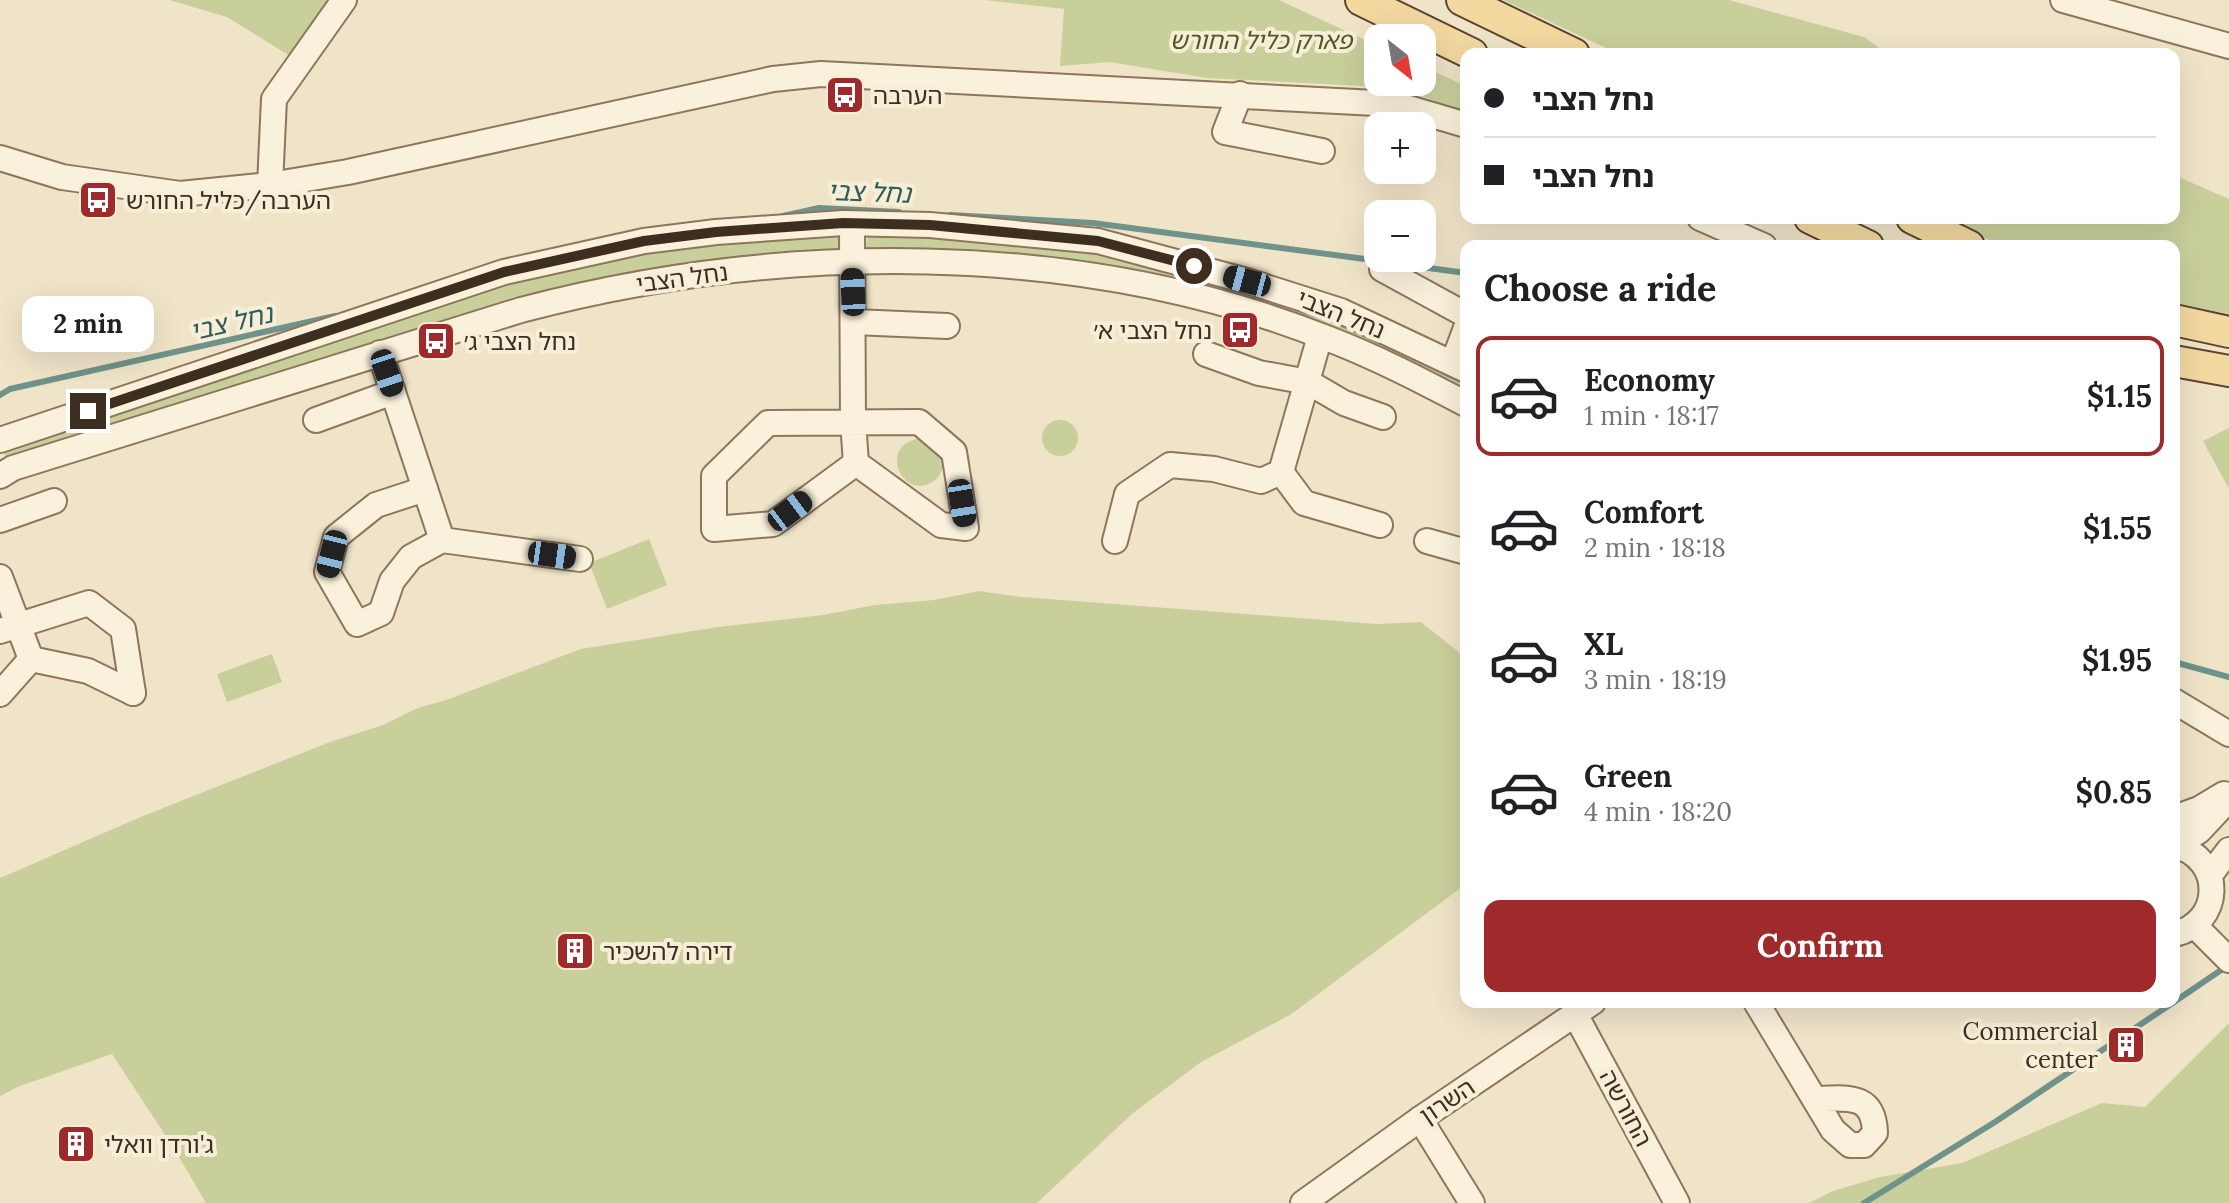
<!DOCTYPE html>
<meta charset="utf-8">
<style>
body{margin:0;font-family:Lora,"Noto Sans Hebrew",serif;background:#f6f6f6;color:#202124;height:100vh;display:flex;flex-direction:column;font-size:30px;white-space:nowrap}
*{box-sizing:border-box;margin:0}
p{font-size:26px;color:#757577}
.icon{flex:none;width:44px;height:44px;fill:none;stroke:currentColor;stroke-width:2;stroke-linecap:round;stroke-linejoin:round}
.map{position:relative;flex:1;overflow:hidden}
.details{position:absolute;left:1460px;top:240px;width:720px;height:768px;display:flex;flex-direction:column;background:#fff;border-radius:16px;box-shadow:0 8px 32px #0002}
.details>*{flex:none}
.banner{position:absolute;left:1460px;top:48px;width:720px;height:176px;border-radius:16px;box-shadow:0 8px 32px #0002;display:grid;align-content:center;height:176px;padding:0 24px;background:#fff}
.needle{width:52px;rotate:149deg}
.controls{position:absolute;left:1364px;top:24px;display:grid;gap:16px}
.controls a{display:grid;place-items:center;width:72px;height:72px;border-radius:16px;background:#fff;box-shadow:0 8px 32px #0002;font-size:40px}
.end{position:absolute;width:36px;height:36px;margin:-18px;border:10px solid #3d2e20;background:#fff;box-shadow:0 0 0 4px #fff}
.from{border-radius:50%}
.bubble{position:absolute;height:56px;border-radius:16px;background:#fff;box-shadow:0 8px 32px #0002;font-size:26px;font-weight:700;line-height:56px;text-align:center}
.car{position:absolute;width:24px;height:48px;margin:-24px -12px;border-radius:10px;box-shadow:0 0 6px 2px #0007;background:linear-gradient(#222 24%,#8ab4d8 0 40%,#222 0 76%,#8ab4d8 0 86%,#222 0)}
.banner b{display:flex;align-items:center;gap:28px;height:76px;font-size:30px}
.banner b+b{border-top:2px solid #e0e0e0}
.banner i{width:20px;height:20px;background:#202124}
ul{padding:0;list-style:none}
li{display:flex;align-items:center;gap:24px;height:120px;margin:0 16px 12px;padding:0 8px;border:4px solid transparent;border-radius:16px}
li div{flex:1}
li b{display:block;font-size:30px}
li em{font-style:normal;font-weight:700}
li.on{border-color:#9e2a2b}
li>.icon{width:72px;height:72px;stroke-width:1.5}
h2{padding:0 24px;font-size:36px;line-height:96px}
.primary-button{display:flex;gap:16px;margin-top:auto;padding:16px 24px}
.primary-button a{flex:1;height:92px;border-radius:16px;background:#9e2a2b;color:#fff;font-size:32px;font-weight:700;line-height:92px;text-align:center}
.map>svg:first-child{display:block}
.green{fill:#c9cf9b}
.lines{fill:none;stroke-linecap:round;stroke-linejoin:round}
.stream{stroke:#6f938a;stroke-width:6}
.minor-casing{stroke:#8d765c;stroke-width:28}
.major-casing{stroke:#5b4430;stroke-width:34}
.minor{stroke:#faf1dc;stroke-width:24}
.major{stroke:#f3d9a0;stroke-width:30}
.route{stroke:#3d2e20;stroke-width:10}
.labels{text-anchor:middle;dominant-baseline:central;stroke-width:8;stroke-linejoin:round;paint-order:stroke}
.park-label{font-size:24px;font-style:italic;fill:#4d5a26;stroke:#f7eed8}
.poi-label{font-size:24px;fill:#3d2e20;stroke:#f7eed8;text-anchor:start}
.street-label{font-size:24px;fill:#3d2e20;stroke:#f7eed8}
.water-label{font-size:26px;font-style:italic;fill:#2f5d5a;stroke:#f7eed8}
</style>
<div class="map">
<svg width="2229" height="1203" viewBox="0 0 2229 1203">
<rect width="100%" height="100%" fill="#f0e4c8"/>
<!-- green -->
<g class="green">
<polygon points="169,0 332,0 293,58 227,17"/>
<polygon points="985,0 1279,0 1378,46 1378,82 1422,82 1422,66 1466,86 1466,113 1401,88 1207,78 1110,62 1060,66 1064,9"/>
<polygon points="1503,0 1729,0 1864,37 1888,54 1619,54"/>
<polygon points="2174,175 2229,199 2229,314 2174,303 2174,246 2001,246 1945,218 2174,218"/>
<polygon points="869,226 1047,237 1216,274 1466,373 1466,400 1234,304 865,257"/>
<polygon points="843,227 844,258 625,281 9,465 0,442 598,253"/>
<circle cx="1060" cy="438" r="18"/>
<polygon points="2229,428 2229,489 2203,441"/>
<path d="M921,438L944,458C943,468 942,475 934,481C904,503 875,445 921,438Z"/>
<polygon points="649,539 667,585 607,609 589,563"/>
<polygon points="979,591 1022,597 1377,624 1421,622 1466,658 1466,884 1290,1015 1201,1062 1133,1113 1037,1203 206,1203 173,1147 112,1054 20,1086 0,1096 0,878 143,816 330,742 383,725 418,708 446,700 581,649 718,627 823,615 875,605 934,600"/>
<polygon points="272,654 282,682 227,702 217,674"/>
<polygon points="2229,1023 2229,1203 1809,1203 1833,1191 1880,1177 1962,1163 2102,1103 2145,1107"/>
</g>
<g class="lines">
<!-- stream -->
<g class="stream">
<polyline points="950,215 1093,223 1380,261"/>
<polyline points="783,216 819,208 899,212"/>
<polyline points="1391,263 1466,273"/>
<polyline points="0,395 10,389 335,316"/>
<polyline points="2174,662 2229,677"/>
<polyline points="2174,1002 2227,966"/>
<polyline points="1864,1203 1995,1122 2174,1002"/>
</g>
<!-- minor casing -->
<g class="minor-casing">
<g id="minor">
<polyline points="2063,0 2229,46"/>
<polyline points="1240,94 1225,132 1322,151"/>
<polyline points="0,158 62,177 180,194 270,185 348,172 773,79 821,74 1395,104 1466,125"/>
<polyline points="270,185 274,99 344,0"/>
<polyline points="1700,218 1764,246"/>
<polyline points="852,224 853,422 856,463 941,525 966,528 954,452 919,422 768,423 714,476 714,529 773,524 856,463"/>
<polyline points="1382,269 1466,315"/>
<polyline points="854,322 947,326"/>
<polyline points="380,353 442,540"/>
<polyline points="1206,354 1259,373 1308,382 1344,403 1383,417"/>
<polyline points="1453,363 1466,328"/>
<polyline points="316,420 393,392"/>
<polyline points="0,440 504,272 644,241 716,232 843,223 930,225 1098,241 1247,281 1341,311 1466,370"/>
<polyline points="1281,472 1304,503 1380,525"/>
<path d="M0,476L13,468L521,310C778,242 1079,239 1329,339C1376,357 1422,381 1466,404"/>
<polyline points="425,489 376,505 336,537 327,572 357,624 381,613 392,581 411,557 442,540 580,559"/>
<polyline points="0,520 54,501"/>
<polyline points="1115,541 1127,494 1170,465 1214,469 1261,481 1281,472 1320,336"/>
<polyline points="1427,541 1466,552"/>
<polyline points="0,577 31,659 88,671 133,693"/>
<polyline points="0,631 89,603 123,629 133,693"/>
<polyline points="0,694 31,659"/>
<polyline points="2174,701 2229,734"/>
<polyline points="2174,818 2199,809 2224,794"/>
<path d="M2174,845C2226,859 2222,924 2174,934"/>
<polyline points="2176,845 2199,831 2229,799"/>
<polyline points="2210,875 2229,850"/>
<polyline points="2194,925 2229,960"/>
<path d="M1756,1002L1833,1130L1850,1145H1864L1875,1133C1874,1093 1847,1098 1816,1099"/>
<polyline points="1575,1014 1677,1203"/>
<polyline points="1420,1119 1472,1203"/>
<polyline points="1303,1203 1420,1119 1593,1002"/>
</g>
</g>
<!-- major casing -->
<g class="major-casing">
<g id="major">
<polyline points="1361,0 1472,54"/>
<polyline points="1462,0 1574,54"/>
<polyline points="1810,218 1868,246"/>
<polyline points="1912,218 1969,246"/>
<polyline points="2174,320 2229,332"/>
<polyline points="2174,361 2229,371"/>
</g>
</g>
<!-- minor -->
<use href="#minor" class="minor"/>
<!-- major -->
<use href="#major" class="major"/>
</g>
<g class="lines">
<!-- route -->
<polyline class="route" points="88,411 504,272 644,241 716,232 843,223 930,225 1098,241 1194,266"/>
</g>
<!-- icons -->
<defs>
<g id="bus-square" transform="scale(2)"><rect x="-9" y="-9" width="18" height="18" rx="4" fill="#9e2a2b" stroke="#f7eed8"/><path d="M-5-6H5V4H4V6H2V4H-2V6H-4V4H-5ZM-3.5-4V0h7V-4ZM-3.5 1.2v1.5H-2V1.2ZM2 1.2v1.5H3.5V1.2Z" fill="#fff"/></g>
<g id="building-square" transform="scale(2)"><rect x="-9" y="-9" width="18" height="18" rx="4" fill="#9e2a2b" stroke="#f7eed8"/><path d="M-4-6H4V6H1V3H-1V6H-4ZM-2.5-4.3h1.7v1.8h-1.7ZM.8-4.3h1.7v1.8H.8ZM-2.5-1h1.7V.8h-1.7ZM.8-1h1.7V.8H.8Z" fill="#fff"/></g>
</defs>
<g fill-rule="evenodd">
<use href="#bus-square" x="845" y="95"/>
<use href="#bus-square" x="98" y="200"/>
<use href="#bus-square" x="1240" y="330"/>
<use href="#bus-square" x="436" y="341"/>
<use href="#building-square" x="575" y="951"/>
<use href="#building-square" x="2126" y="1045"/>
<use href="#building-square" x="76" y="1144"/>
</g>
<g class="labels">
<!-- park labels -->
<g class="park-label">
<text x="1261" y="40">פארק כליל החורש</text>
</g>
<!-- poi labels -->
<g class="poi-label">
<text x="873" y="95">הערבה</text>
<text x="126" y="200">הערבה/כליל החורש</text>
<text x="1212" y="330" text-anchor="end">נחל הצבי א׳</text>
<text x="464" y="341">נחל הצבי ג׳</text>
<text x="603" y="951">דירה להשכיר</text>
<text x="2098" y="1031" text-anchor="end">Commercial<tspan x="2098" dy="28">center</tspan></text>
<text x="104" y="1144">ג'ורדן וואלי</text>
</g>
<!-- street labels -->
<g class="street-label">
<text transform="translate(682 278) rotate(-8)">נחל הצבי</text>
<text transform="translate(1341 314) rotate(22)">נחל הצבי</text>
<text transform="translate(1447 1101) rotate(-34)">השרון</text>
<text transform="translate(1626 1108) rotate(62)">החורשה</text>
</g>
<!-- water labels -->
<g class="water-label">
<text transform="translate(869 192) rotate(2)">נחל צבי</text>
<text transform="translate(231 322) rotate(-13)">נחל צבי</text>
</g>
</g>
</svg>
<div class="controls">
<a><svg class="needle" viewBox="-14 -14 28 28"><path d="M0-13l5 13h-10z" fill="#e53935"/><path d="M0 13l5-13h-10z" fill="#757577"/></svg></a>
<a>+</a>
<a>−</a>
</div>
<i class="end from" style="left:1194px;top:266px"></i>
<i class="end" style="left:88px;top:411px"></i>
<div class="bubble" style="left:22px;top:296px;width:132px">2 min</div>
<i class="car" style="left:1247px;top:281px;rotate:285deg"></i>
<i class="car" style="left:853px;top:292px;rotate:358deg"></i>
<i class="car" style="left:387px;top:373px;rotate:161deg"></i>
<i class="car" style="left:962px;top:503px;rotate:171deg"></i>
<i class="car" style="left:790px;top:511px;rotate:53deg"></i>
<i class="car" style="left:332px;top:554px;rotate:194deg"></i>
<i class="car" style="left:552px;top:555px;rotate:98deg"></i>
<div class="banner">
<b><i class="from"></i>נחל הצבי</b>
<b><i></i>נחל הצבי</b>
</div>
<section class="details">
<h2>Choose a ride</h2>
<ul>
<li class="on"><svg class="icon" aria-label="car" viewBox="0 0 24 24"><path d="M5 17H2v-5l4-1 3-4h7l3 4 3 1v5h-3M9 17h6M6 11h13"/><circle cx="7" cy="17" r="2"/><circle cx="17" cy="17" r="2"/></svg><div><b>Economy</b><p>1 min · 18:17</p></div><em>$1.15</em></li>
<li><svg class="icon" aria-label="car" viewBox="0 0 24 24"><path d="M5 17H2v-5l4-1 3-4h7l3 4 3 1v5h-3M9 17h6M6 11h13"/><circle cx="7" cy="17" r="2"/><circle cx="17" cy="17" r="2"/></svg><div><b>Comfort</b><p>2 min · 18:18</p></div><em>$1.55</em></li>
<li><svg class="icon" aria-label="car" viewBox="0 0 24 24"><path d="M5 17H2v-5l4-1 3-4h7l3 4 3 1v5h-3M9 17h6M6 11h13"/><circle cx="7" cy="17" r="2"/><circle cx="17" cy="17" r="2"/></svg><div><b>XL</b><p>3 min · 18:19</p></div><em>$1.95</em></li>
<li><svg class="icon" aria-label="car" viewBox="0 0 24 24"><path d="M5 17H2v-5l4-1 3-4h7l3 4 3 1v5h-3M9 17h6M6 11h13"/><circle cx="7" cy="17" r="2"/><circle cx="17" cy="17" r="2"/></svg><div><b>Green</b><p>4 min · 18:20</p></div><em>$0.85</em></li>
</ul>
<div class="primary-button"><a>Confirm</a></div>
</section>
</div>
